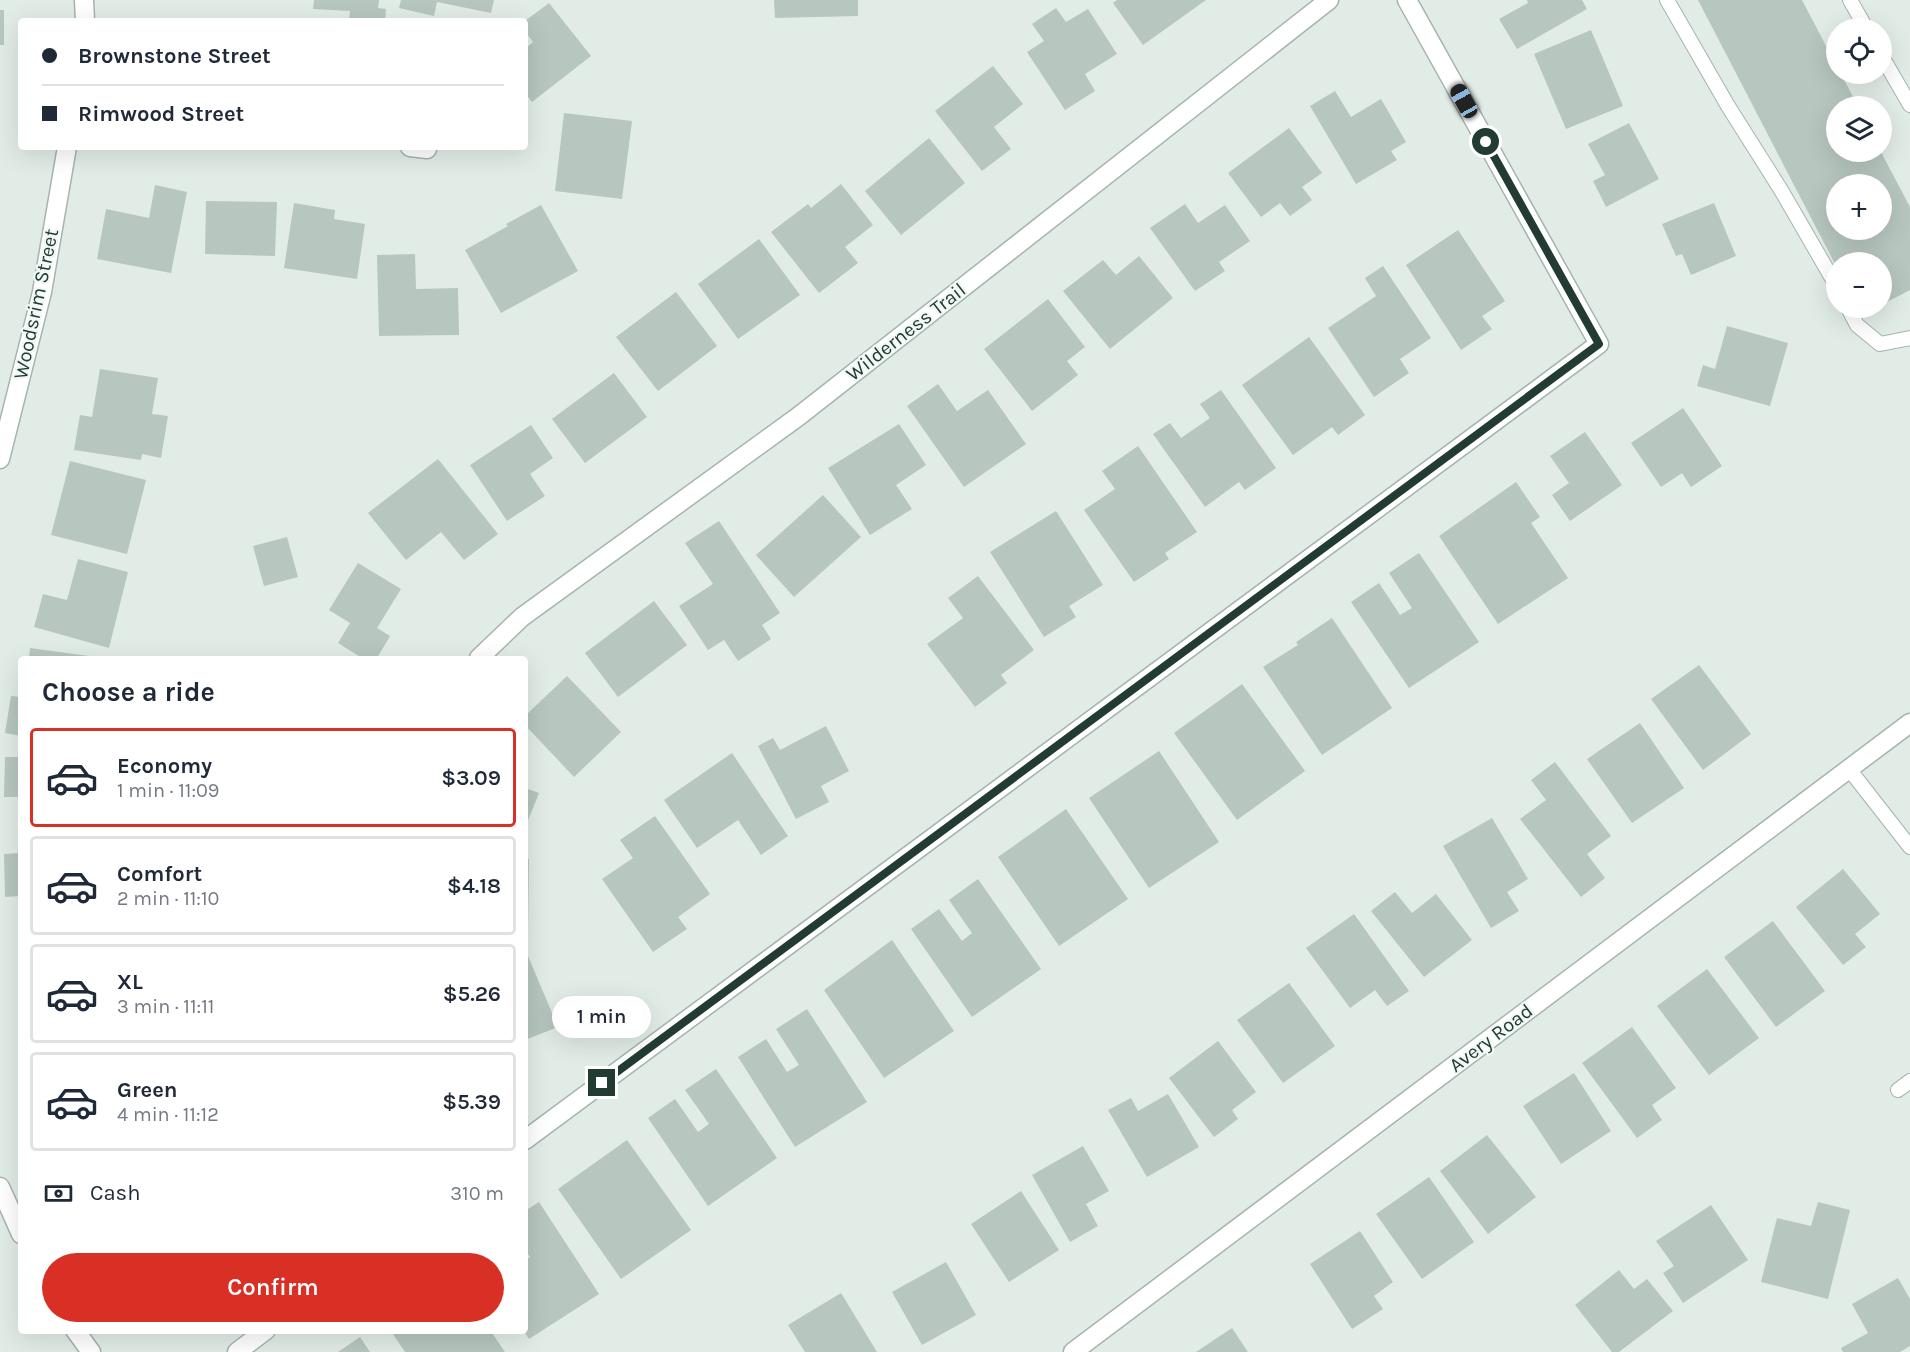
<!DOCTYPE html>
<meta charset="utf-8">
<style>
body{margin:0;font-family:Karla,sans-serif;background:#f2f2f3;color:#1f2937;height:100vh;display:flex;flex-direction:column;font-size:22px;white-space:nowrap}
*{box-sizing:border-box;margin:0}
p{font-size:20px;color:#747a83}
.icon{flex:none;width:33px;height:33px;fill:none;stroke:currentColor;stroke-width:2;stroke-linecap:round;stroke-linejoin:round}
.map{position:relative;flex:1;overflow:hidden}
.drawer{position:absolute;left:18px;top:656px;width:510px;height:678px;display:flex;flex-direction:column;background:#fff;border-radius:6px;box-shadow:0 6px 24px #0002}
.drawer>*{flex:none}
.hud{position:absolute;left:18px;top:18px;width:510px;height:132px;border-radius:6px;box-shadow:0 6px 24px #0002;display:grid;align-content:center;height:132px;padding:0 24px;background:#fff}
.buttons{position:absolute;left:1826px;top:18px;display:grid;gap:12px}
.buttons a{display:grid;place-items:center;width:66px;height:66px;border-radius:50%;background:#fff;box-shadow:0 6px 24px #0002;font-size:30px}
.end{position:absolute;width:27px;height:27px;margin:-14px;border:8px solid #223c33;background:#fff;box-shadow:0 0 0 3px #fff}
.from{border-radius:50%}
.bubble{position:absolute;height:42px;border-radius:21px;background:#fff;box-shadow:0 6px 24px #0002;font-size:20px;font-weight:600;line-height:42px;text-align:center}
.car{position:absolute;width:18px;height:36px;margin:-18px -9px;border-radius:8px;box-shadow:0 0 4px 2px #0007;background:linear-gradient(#222 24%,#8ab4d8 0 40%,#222 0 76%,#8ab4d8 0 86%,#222 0)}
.hud b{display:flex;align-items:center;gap:21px;height:57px;font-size:22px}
.hud b+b{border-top:2px solid #e0e1e3}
.hud i{width:15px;height:15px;background:#1f2937}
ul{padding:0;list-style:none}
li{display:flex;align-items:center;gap:18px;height:99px;margin:0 12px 9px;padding:0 12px;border:3px solid #e0e1e3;border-radius:6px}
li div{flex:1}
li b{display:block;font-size:22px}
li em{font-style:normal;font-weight:600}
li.active{border-color:#d93025}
li>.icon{width:54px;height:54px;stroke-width:1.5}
h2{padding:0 24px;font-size:27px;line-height:72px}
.pay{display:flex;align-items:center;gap:15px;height:66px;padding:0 24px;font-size:22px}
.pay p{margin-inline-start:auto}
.action{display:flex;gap:12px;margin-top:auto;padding:12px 24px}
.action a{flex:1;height:69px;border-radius:36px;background:#d93025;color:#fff;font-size:24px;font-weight:600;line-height:69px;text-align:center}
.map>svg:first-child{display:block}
.building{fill:#b7c6bf;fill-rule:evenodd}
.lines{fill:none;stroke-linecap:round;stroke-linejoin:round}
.service-casing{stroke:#a5b4ad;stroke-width:16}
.minor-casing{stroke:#a5b4ad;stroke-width:21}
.service{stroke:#fff;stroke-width:14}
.minor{stroke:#fff;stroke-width:18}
.route{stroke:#223c33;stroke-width:8}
.labels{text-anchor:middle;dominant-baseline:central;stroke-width:4.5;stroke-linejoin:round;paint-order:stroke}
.street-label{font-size:20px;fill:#223c33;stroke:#f2f8f5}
</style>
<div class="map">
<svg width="1910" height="1352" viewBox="0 0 1910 1352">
<rect width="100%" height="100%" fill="#e2ece6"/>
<!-- building -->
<g class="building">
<polygon points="314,0 379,0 378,8 386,9 385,21 349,21 350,11 313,9"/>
<polygon points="401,0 494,0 491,13 437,2 434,16 399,8"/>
<polygon points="774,0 858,0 858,16 775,18"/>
<polygon points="1117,0 1206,0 1143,45 1113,3"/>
<polygon points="1527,0 1582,0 1587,9 1517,49 1499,19 1528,3"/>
<path d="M1698,0H1802L1836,65V74H1841L1858,106H1836V152H1881L1910,207V290L1881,305V262H1836V266ZM1836,184H1881V230H1836Z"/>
<polygon points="549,3 591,56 532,102 525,93 525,49 533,42 525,31 525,21"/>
<polygon points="1056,8 1066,22 1088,9 1117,54 1085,74 1095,91 1065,110 1027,52 1044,41 1032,24"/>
<rect x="0" y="10" width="4" height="35"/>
<polygon points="1591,30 1623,106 1566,129 1534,54"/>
<polygon points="993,66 1023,104 994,127 1011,149 982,171 935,111"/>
<polygon points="1335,91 1351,117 1381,99 1406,142 1391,151 1397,160 1356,184 1310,106"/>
<polygon points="564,113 632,121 622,199 555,191"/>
<polygon points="1629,123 1659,179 1606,207 1593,181 1605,175 1588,144"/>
<polygon points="1289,128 1322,173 1302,187 1312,200 1290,216 1280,203 1261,217 1228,173"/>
<polygon points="929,138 965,183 901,235 865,191"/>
<polygon points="841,184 873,225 845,247 858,263 819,293 771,232 808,204 811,208"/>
<polygon points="155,185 187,192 171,273 97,259 106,209 149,218"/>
<polygon points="206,201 277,202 275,256 205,254"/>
<polygon points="294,203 335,210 334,219 365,224 357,279 284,268"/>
<polygon points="1714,203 1736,256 1691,275 1682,254 1676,256 1662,224"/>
<polygon points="1185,204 1198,223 1225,205 1250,241 1219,262 1225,271 1195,291 1150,228"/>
<polygon points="541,205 578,271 501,313 465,250 508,226 506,224"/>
<polygon points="1458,230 1505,301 1482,316 1492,329 1461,350 1406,265"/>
<polygon points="759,239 800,295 738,339 698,284"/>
<polygon points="415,254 416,289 458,288 459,335 379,336 377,255"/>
<polygon points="1139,256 1173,298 1110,349 1063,291 1103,260 1116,275"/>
<polygon points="1383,266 1431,338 1400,359 1409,373 1374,397 1328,328 1376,296 1365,278"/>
<polygon points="676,292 717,346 658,391 616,337"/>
<polygon points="1048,299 1085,347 1067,361 1078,375 1032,411 984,349"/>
<polygon points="1727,326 1788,343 1770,406 1697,386 1703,365 1715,369"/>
<polygon points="1309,337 1365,415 1338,435 1332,427 1293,455 1242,385"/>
<polygon points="100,369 158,378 152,414 168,416 161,458 142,454 141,460 74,450 80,415 92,417"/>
<polygon points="614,373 647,417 585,463 552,419"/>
<polygon points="938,384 957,411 988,390 1026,444 964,487 907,406"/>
<polygon points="1221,390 1276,468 1245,490 1239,482 1205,507 1153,434 1170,423 1181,438 1210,418 1200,404"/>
<polygon points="1683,408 1722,466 1691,487 1682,473 1661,487 1631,443"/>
<polygon points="899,424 926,465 896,485 912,509 870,535 828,468"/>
<polygon points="531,425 553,458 530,474 545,496 507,521 470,465"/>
<polygon points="1585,432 1622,485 1570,521 1552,495 1569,483 1550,456"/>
<polygon points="1138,446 1197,532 1165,553 1169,559 1134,582 1084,510 1115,489 1102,471"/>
<polygon points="438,459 498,534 464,560 441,532 406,560 368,513"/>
<polygon points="70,461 146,480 127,554 51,535"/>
<polygon points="1516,482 1540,517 1531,523 1568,578 1498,624 1439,536"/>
<polygon points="823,495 861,537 794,597 756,555"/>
<polygon points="1056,511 1103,585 1069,606 1076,617 1044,637 990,552"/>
<polygon points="719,521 780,613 762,625 771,639 738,661 724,640 708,650 679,606 713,584 685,543"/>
<polygon points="287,537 298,577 264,586 253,546"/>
<polygon points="1419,553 1479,642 1409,688 1351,602 1379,583 1400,615 1412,608 1389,573"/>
<polygon points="78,559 128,572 109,648 34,627 43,594 67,600"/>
<polygon points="358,563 401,589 377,628 390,636 377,658 362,658 338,643 350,623 329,610"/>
<polygon points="978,576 1034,650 1001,675 1007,683 975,707 927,644 963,618 948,598"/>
<polygon points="654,601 687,645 618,697 585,653"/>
<polygon points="1332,618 1392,708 1322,755 1263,667 1298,645 1296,642"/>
<polygon points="30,648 96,657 96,658 29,658"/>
<polygon points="1699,665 1751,734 1703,770 1651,699"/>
<polygon points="567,676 621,732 574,777 525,725 525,716"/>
<polygon points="1242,684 1305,771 1237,820 1174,733"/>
<polygon points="11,696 21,697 21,736 5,733"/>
<polygon points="1640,723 1684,788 1632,823 1587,759"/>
<polygon points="826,726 849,771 821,786 829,802 796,819 758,746 773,738 780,750"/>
<polygon points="1159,751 1219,842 1149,888 1089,798"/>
<polygon points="732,753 788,836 761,855 738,820 697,848 664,800"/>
<polygon points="5,757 21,757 21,797 4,797"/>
<polygon points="1555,762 1611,836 1587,854 1605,878 1581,897 1520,819 1546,800 1531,780"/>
<polygon points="525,788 539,793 525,828"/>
<polygon points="1066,809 1128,899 1059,946 998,857"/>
<polygon points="655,816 710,894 678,917 687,929 653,952 602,879 633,858 620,840"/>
<polygon points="1492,818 1528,879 1507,892 1519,911 1491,928 1443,846"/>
<polygon points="21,853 21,896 5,897 4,854"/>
<polygon points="525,859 529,859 528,932 525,932"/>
<polygon points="1843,869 1880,914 1855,934 1866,947 1843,965 1796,907"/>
<polygon points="978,879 1041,969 972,1017 911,929 939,909 962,941 972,933 949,900"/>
<polygon points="1395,892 1412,913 1436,894 1472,940 1424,977 1371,911"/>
<polygon points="1354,914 1409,991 1387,1006 1375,990 1350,1008 1306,948"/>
<polygon points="1773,921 1825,991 1776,1027 1724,957"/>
<polygon points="892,940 954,1031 884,1078 824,990"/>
<polygon points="525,949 558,1027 525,1040"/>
<polygon points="1707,969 1759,1038 1709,1075 1657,1006"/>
<polygon points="1289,983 1335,1046 1283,1083 1237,1020"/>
<polygon points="807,1009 867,1102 795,1147 738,1057 766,1039 787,1072 799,1065 776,1029"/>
<polygon points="1632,1027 1676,1088 1652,1105 1662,1120 1637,1138 1582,1063"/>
<polygon points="1218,1041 1256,1092 1232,1110 1238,1119 1214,1137 1169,1078"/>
<polygon points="716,1069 777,1158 708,1206 648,1118 675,1099 698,1132 709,1124 685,1090"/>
<polygon points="1574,1073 1611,1131 1561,1164 1523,1106"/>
<polygon points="1168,1094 1199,1147 1147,1177 1108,1110 1131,1098 1138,1111"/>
<polygon points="1487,1135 1536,1197 1488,1234 1440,1171"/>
<polygon points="627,1140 691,1230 621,1279 558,1189"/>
<polygon points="1083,1146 1109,1191 1086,1204 1098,1226 1070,1242 1032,1175"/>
<polygon points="1429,1177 1474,1242 1422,1279 1376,1214"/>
<polygon points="1021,1191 1059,1250 1009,1282 971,1224"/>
<polygon points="539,1202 599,1294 529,1339 523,1330 525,1330 525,1261 530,1257 525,1250 525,1211"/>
<polygon points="1818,1202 1850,1210 1828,1299 1761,1282 1777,1218 1811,1226"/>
<polygon points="1711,1205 1748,1260 1683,1303 1663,1273 1674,1266 1656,1241"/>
<polygon points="1360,1231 1393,1282 1374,1296 1383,1309 1352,1329 1310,1264"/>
<polygon points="946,1262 976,1315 922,1345 892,1292"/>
<polygon points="1619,1270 1634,1289 1647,1279 1673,1311 1619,1352 1612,1352 1575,1305"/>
<polygon points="1898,1278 1910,1299 1910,1346 1900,1352 1843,1352 1841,1348 1868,1333 1852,1304"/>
<polygon points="841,1293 877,1352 805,1352 788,1325"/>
<polygon points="1232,1328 1248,1352 1196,1352"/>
<polygon points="390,1330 490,1330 505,1352 405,1352"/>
<polygon points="360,1337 370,1352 338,1352"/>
</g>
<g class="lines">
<!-- service casing -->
<g class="service-casing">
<g id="service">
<polyline points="1667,0 1728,106 1781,190 1836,285"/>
<polyline points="1850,0 1866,28"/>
<polyline points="1881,55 1910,105"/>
<polyline points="1848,308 1857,325 1880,344 1910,338"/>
<polyline points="1849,769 1910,847"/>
<polyline points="1898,1090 1910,1081"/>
</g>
</g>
<!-- minor casing -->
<g class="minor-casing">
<g id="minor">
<polyline points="84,0 85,21"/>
<polyline points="410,147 427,149"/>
<polyline points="0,459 42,292 67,147"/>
<polyline points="479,658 522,617 799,416 1329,0"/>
<polyline points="525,1140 1599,344 1407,0"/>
<polyline points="0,1187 21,1234"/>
<polyline points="75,1330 91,1352"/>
<polyline points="237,1352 266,1330"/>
<polyline points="1073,1352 1910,723"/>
</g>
</g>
<!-- service -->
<use href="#service" class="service"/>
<!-- minor -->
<use href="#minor" class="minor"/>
</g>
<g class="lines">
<!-- route -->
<polyline class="route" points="602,1083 1599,344 1486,142"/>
</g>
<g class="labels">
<!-- street labels -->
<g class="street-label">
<text transform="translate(36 304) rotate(-78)">Woodsrim Street</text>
<text transform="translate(906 332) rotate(-38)">Wilderness Trail</text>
<text transform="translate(1491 1038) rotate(-37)">Avery Road</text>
</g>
</g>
</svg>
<div class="buttons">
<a><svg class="icon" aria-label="locate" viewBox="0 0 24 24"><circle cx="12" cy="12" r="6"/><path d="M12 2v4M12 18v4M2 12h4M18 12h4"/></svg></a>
<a><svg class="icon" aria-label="layers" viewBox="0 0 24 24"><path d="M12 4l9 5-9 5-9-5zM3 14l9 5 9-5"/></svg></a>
<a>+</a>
<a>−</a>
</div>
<i class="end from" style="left:1486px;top:142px"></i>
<i class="end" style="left:602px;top:1083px"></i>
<div class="bubble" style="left:552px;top:996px;width:99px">1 min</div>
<i class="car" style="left:1464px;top:101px;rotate:331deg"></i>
<div class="hud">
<b><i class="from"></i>Brownstone Street</b>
<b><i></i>Rimwood Street</b>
</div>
<section class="drawer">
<h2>Choose a ride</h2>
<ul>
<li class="active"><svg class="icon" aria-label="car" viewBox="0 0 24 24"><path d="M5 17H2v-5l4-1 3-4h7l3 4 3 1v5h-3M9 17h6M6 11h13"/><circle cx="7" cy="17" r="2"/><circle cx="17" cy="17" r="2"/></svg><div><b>Economy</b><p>1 min · 11:09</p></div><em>$3.09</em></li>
<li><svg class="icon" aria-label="car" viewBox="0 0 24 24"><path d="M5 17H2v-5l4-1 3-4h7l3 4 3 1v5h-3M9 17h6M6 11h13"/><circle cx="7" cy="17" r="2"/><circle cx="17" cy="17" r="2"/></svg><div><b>Comfort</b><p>2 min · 11:10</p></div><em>$4.18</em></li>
<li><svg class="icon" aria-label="car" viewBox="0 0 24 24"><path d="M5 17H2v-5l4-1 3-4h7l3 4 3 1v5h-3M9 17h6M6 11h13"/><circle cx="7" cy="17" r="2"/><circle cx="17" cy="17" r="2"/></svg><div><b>XL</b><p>3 min · 11:11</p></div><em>$5.26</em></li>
<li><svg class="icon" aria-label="car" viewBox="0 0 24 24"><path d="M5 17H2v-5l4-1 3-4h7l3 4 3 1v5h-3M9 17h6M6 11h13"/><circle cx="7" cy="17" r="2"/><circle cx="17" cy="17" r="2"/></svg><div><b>Green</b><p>4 min · 11:12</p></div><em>$5.39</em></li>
</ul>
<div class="pay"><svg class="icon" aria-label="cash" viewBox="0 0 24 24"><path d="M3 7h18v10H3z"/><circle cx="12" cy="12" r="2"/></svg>Cash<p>310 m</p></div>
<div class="action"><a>Confirm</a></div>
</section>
</div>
